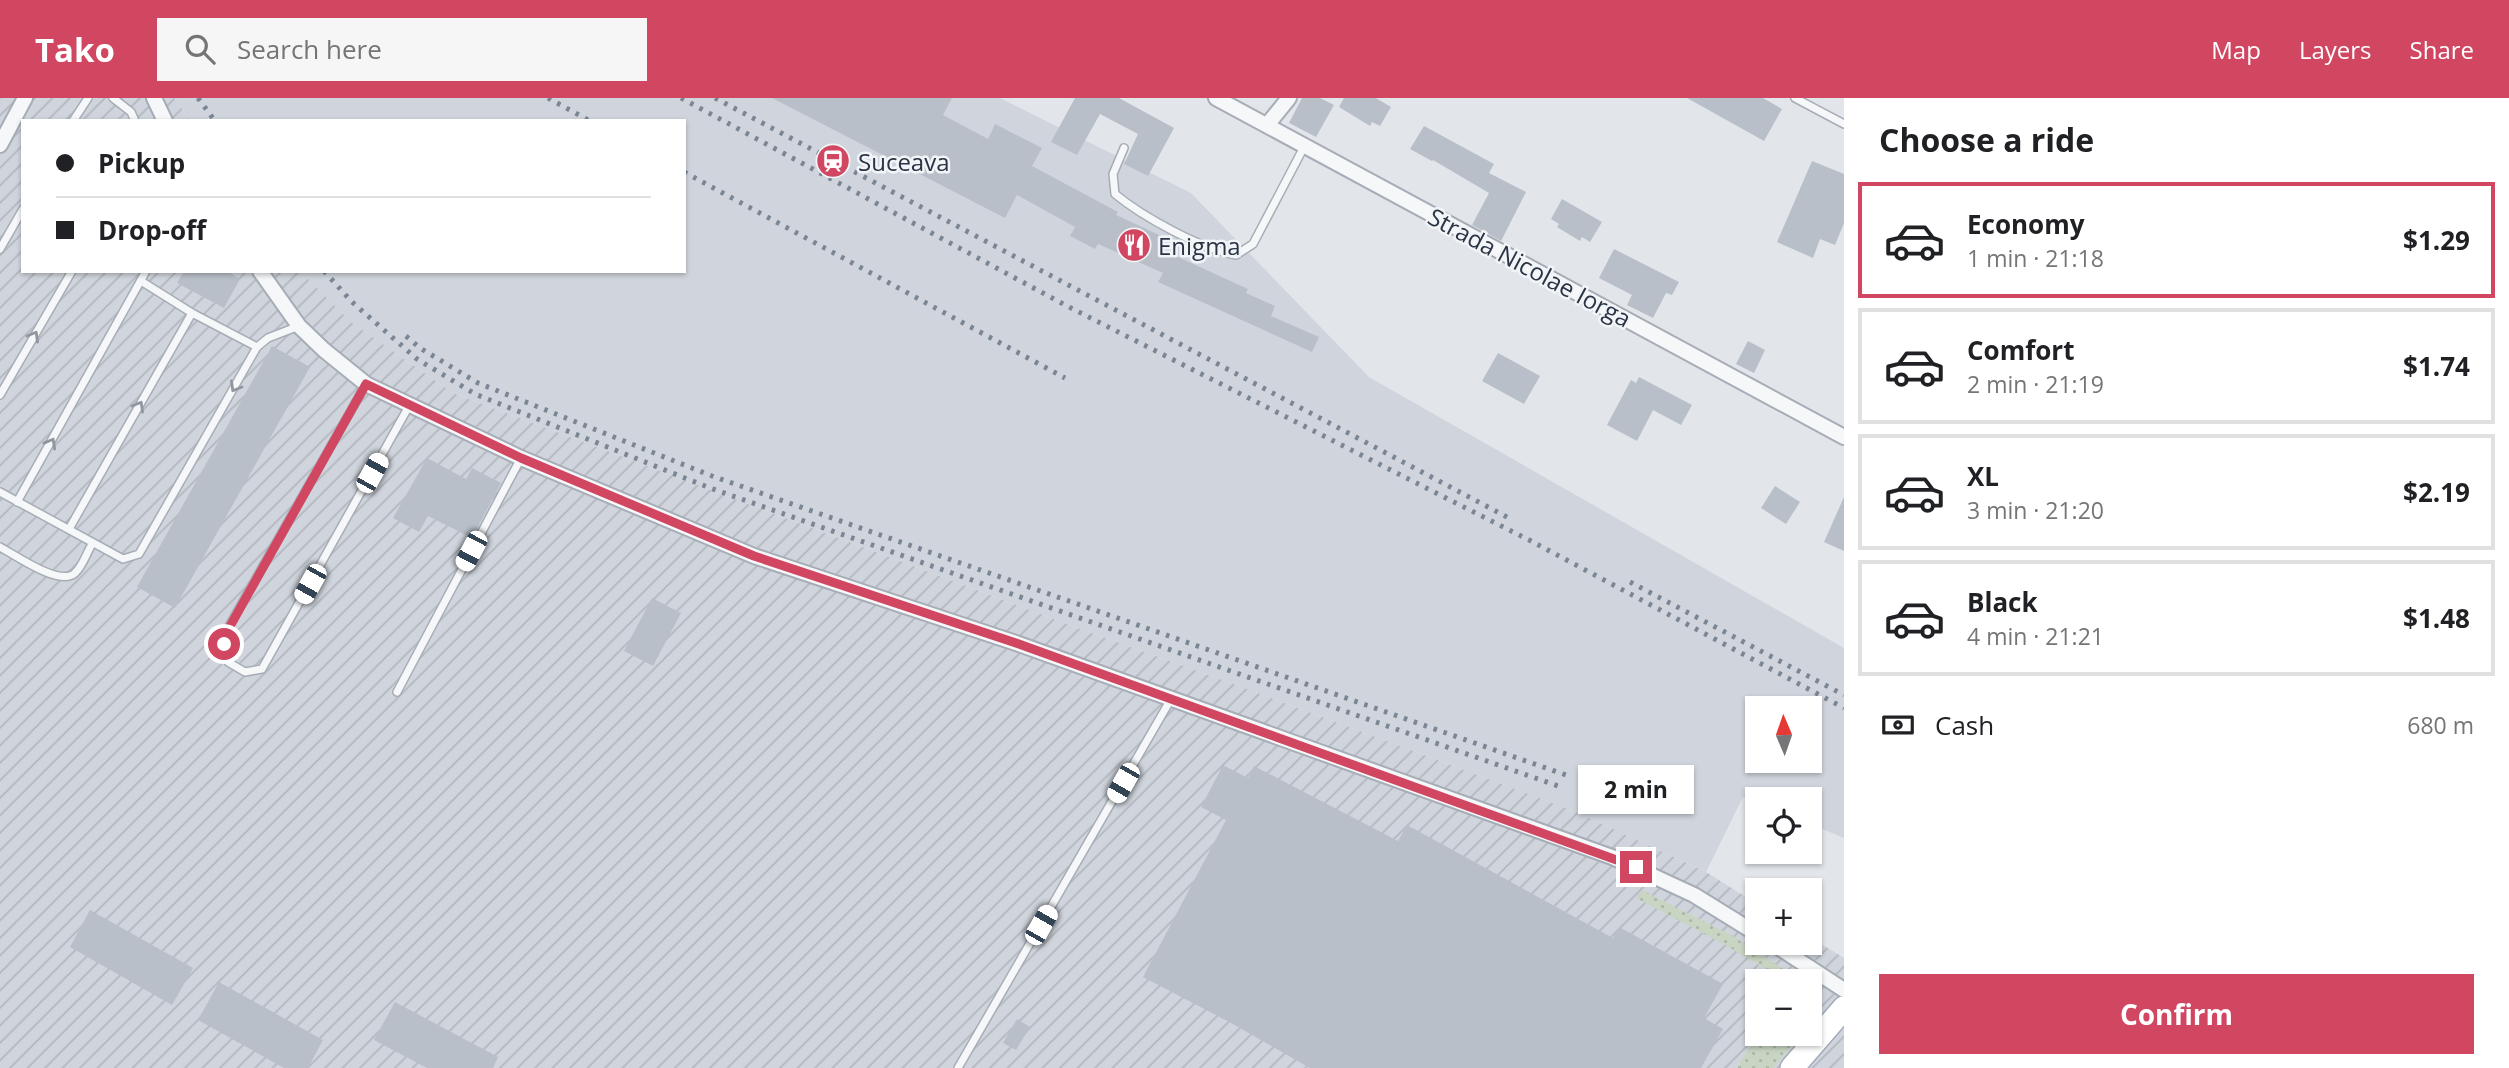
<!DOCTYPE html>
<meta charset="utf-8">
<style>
body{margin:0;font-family:"Open Sans",sans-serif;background:#f6f6f6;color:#202124;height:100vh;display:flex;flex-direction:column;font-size:26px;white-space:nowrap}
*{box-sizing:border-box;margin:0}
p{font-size:23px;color:#757577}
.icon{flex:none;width:38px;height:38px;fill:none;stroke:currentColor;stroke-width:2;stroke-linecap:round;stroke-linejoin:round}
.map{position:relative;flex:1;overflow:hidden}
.panel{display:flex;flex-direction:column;background:#fff;width:665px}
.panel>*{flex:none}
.banner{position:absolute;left:21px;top:21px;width:665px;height:154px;border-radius:0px;box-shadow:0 2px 5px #0004;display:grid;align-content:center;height:154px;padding:0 35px;background:#fff}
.needle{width:46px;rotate:358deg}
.controls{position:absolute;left:1745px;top:598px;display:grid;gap:14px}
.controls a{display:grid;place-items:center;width:77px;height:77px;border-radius:0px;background:#fff;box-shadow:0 2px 5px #0004;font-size:35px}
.end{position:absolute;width:32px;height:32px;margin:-16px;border:9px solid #d14661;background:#fff;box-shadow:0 0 0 4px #fff}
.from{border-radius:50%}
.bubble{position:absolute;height:49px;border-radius:0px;background:#fff;box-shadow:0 2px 5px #0004;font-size:23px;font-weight:700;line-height:49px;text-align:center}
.car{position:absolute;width:21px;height:42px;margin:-21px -10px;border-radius:9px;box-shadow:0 0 5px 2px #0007;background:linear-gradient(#fff 24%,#345 0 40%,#fff 0 76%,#345 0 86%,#fff 0)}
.banner b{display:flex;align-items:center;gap:24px;height:66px;font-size:26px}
.banner b+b{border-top:2px solid #e0e0e0}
.banner i{width:18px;height:18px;background:#202124}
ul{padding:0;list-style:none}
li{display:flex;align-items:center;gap:21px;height:116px;margin:0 14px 10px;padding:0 21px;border:4px solid #e0e0e0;border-radius:0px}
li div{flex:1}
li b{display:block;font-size:26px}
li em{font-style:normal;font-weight:700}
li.on{border-color:#d14661}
li>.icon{width:63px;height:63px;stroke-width:1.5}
h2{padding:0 35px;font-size:32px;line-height:84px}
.pay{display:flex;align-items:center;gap:18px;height:77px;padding:0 35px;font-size:26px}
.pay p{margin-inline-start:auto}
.primary-button{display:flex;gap:14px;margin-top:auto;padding:14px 35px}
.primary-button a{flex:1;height:80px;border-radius:0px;background:#d14661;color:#fff;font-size:28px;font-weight:700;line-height:80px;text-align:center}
header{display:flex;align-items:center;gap:42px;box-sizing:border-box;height:98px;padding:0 35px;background:#d14661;color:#fff}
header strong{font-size:33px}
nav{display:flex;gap:38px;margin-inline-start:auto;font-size:24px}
.search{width:490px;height:63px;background:#f6f6f6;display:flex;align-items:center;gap:18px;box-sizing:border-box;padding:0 24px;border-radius:0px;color:#757577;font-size:26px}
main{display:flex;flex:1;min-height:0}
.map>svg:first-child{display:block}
.built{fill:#d0d5dd;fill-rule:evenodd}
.industrial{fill:url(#industrial-furrows);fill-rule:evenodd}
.green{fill:url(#green-dots)}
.building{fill:#b9bfc9}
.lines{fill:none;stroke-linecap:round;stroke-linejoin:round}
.lane-casing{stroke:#a7adb6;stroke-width:10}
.street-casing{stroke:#a7adb6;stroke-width:18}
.primary-casing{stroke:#a1abb7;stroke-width:26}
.lane{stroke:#f5f7f9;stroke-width:7}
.street{stroke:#f5f7f9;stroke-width:14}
.primary{stroke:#fff;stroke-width:23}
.rail{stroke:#7b8695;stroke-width:5;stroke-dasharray:3.5 7;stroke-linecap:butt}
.oneway{stroke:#90969e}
.route{stroke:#d14661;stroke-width:9}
.labels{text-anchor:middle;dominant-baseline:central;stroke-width:5;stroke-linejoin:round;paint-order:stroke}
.poi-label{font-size:24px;fill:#2a3444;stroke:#f2f5f8;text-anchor:start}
.street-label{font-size:24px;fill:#2a3444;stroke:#f2f5f8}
</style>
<header>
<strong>Tako</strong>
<div class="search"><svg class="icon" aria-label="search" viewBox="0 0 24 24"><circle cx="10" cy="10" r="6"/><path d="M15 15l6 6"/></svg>Search here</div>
<nav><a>Map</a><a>Layers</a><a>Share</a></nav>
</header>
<main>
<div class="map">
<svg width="1844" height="970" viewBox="0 0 1844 970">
<defs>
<pattern id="industrial-furrows" width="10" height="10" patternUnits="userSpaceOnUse" patternTransform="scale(1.75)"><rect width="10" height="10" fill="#d0d5dd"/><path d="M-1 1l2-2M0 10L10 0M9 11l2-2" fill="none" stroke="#b3b7bf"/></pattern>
<pattern id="green-dots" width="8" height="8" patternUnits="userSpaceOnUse" patternTransform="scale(1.75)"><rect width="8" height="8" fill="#c9d5c3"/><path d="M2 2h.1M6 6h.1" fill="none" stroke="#adb7a9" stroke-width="1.8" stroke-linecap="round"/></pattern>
</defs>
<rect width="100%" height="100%" fill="#e2e6eb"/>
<!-- built -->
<path class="built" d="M174,0H1000L1191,95L1369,279L1844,550V740L1810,726V702H1757V705L1743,699L1706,774L1574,713L1242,589L1075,529L453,295L351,224L300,173H684V23H191ZM1757,611H1810V663H1757Z"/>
<!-- industrial -->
<path class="industrial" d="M0,0H174L191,23H23V173H300L351,224L453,295L1075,529L1242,589L1574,713L1706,774L1757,806V845H1810V839L1844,860V970H0ZM1757,884H1810V936H1757Z"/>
<!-- green -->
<g class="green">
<polygon points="1642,792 1733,838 1803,884 1781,884 1778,878 1727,848 1636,800"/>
<polygon points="1757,936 1801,936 1773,970 1737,970"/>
</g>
<!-- building -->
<g class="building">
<polygon points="772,0 952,0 943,17 988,41 995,26 1042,50 1032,68 1118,114 1116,117 1170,142 1165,153 1248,191 1246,195 1275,208 1271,218 1319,239 1312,254 1158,184 1163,175 1098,146 1095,151 1070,138 1075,129 1017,97 1005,120"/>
<polygon points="1075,0 1119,0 1174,30 1148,78 1124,66 1138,36 1100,16 1077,57 1051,44"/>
<polygon points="1302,0 1320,0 1334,7 1316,39 1289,25"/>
<polygon points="1344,0 1376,0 1391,9 1380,28 1372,24 1370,28 1339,9"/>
<polygon points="1687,0 1763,0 1782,11 1764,43"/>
<polygon points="1424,28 1494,66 1489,75 1526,94 1501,143 1472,127 1489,95 1433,62 1432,63 1410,51"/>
<polygon points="1812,63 1844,76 1844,125 1835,147 1820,141 1813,160 1777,144"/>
<polygon points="1562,101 1602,124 1590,144 1582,139 1580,143 1557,129 1559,126 1551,121"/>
<polygon points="1614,151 1679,184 1672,197 1666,195 1653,220 1627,207 1632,197 1599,180"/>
<polygon points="184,173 227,173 240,181 224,210 177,185"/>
<polygon points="1748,243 1765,252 1754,275 1736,266"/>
<polygon points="272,248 310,269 175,510 137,489"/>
<polygon points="1498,255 1540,278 1524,306 1482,283"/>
<polygon points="1639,279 1692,307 1681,327 1653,312 1637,343 1607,327 1631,282 1636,285"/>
<polygon points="427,360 466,381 472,370 501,385 472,440 428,418 419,434 393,420"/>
<polygon points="1775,388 1800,404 1786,426 1761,410"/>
<polygon points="1844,399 1844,453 1824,444"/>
<polygon points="652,500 681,515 653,568 624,553"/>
<polygon points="1223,667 1248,680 1254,668 1398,743 1407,727 1613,840 1619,829 1723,886 1704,920 1723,931 1701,970 1310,970 1231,925 1143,879 1226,722 1201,709"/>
<polygon points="90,812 193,870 172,907 70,849"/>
<polygon points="219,884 323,942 308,970 284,970 198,922"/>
<polygon points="395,904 498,959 493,970 427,970 374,942"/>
<polygon points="1017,921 1030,929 1016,952 1003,945"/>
</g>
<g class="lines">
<!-- lane casing -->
<g class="lane-casing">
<g id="lane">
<polyline points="113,0 131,14 135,23"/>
<polyline points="1795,0 1844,26"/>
<polyline points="73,23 88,0"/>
<path d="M1124,50L1113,76L1115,96C1143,119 1201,151 1236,157L1253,146L1305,47"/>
<polyline points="0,151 23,111"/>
<polyline points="141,183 192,215 257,249"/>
<polyline points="366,286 228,530 224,546 228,564 245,574 262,571 409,308"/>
<polyline points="0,297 72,173"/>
<polyline points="0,394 123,461 139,456 257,249 268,240 299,228"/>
<polyline points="17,404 146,173"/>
<polyline points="69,431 192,215"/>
<path d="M0,449C15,457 60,489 75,475C83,468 87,454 92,446"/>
<polyline points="397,594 521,360"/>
<polyline points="958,970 1171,601"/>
</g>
</g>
<!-- street casing -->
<g class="street-casing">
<g id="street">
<polyline points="154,0 165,23"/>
<polyline points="1216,0 1844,339"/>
<polyline points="1267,27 1289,0"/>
<polyline points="0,47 25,0"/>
<polyline points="260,173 299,228 324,252 366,286 521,360 754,458 1016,545 1612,759 1694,797 1757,836"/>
<polyline points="1772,845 1844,892"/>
</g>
</g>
<!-- primary casing -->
<g class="primary-casing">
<polyline id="primary" points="1792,970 1844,910"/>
</g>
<!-- lane -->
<use href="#lane" class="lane"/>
<!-- street -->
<use href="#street" class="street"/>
<!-- primary -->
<use href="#primary" class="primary"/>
<!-- rail -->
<g class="rail">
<polyline points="198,0 215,23"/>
<polyline points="548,0 590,23"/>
<polyline points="681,0 1067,208 1531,443 1844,610"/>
<polyline points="715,0 1507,419"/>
<polyline points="684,74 1065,280"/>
<polyline points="324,173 352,204 417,261 475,296 710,390 1558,688"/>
<polyline points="406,238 420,250 478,285 712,378 1566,677"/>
<polyline points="1630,484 1844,597"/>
</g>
</g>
<!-- one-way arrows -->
<defs><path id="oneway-chevron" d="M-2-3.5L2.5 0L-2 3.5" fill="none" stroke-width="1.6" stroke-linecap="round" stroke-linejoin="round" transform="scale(1.75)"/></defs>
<g class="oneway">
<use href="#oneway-chevron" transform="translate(34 238) rotate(-60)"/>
<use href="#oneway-chevron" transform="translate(235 289) rotate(120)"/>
<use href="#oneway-chevron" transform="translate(139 308) rotate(-60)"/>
<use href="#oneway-chevron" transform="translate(51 345) rotate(-61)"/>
</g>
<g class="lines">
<!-- route -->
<polyline class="route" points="224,546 229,530 366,286 521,360 754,458 1016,545 1636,769"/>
</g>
<!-- icons -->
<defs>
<g id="station-disc" transform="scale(1.75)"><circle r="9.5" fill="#d14661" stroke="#f2f5f8"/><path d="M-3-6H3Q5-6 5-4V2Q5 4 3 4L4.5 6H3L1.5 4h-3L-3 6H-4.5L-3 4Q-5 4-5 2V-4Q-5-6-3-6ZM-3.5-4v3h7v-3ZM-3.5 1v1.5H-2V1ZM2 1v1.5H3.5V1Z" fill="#fff"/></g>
<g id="restaurant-disc" transform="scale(1.75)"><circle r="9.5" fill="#d14661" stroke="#f2f5f8"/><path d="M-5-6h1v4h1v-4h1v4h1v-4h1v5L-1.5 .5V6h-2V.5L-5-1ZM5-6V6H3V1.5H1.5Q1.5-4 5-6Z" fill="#fff"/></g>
</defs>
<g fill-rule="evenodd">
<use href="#station-disc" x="833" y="63"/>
<use href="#restaurant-disc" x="1134" y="147"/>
</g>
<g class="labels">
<!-- poi labels -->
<g class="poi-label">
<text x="858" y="63">Suceava</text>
<text x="1158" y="147">Enigma</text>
</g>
<!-- street labels -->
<g class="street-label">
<text transform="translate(1530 169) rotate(28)">Strada Nicolae Iorga</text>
</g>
</g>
</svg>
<div class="controls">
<a><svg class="needle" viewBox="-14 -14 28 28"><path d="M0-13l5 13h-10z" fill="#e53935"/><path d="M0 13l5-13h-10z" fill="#757577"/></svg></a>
<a><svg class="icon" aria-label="locate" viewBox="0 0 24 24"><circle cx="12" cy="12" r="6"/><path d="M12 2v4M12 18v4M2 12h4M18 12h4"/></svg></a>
<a>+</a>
<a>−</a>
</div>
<i class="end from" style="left:224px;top:546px"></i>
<i class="end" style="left:1636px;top:769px"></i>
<div class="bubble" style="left:1578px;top:667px;width:116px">2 min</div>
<i class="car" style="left:372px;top:375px;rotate:29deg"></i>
<i class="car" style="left:471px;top:453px;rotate:208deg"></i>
<i class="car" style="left:310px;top:486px;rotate:209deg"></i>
<i class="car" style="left:1123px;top:685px;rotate:210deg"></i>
<i class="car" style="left:1041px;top:827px;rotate:30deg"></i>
<div class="banner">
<b><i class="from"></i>Pickup</b>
<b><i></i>Drop-off</b>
</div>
</div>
<section class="panel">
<h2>Choose a ride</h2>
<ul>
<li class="on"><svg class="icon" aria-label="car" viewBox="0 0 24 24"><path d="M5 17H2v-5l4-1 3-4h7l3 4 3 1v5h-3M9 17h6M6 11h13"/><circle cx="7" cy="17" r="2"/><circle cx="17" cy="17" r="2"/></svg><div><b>Economy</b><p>1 min · 21:18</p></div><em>$1.29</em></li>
<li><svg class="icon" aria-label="car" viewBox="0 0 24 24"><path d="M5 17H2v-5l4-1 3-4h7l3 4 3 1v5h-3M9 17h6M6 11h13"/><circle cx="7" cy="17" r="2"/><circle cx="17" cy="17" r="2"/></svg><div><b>Comfort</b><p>2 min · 21:19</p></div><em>$1.74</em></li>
<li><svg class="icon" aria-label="car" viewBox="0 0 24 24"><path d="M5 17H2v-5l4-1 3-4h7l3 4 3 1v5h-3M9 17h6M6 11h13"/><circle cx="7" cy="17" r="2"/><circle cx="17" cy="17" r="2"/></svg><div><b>XL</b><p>3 min · 21:20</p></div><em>$2.19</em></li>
<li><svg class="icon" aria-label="car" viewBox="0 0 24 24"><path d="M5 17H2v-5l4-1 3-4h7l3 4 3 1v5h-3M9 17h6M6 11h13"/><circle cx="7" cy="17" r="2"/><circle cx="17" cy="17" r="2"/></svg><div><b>Black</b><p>4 min · 21:21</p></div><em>$1.48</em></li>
</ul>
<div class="pay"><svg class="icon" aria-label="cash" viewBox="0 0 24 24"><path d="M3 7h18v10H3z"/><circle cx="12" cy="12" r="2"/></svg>Cash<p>680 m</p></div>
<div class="primary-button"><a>Confirm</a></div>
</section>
</main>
